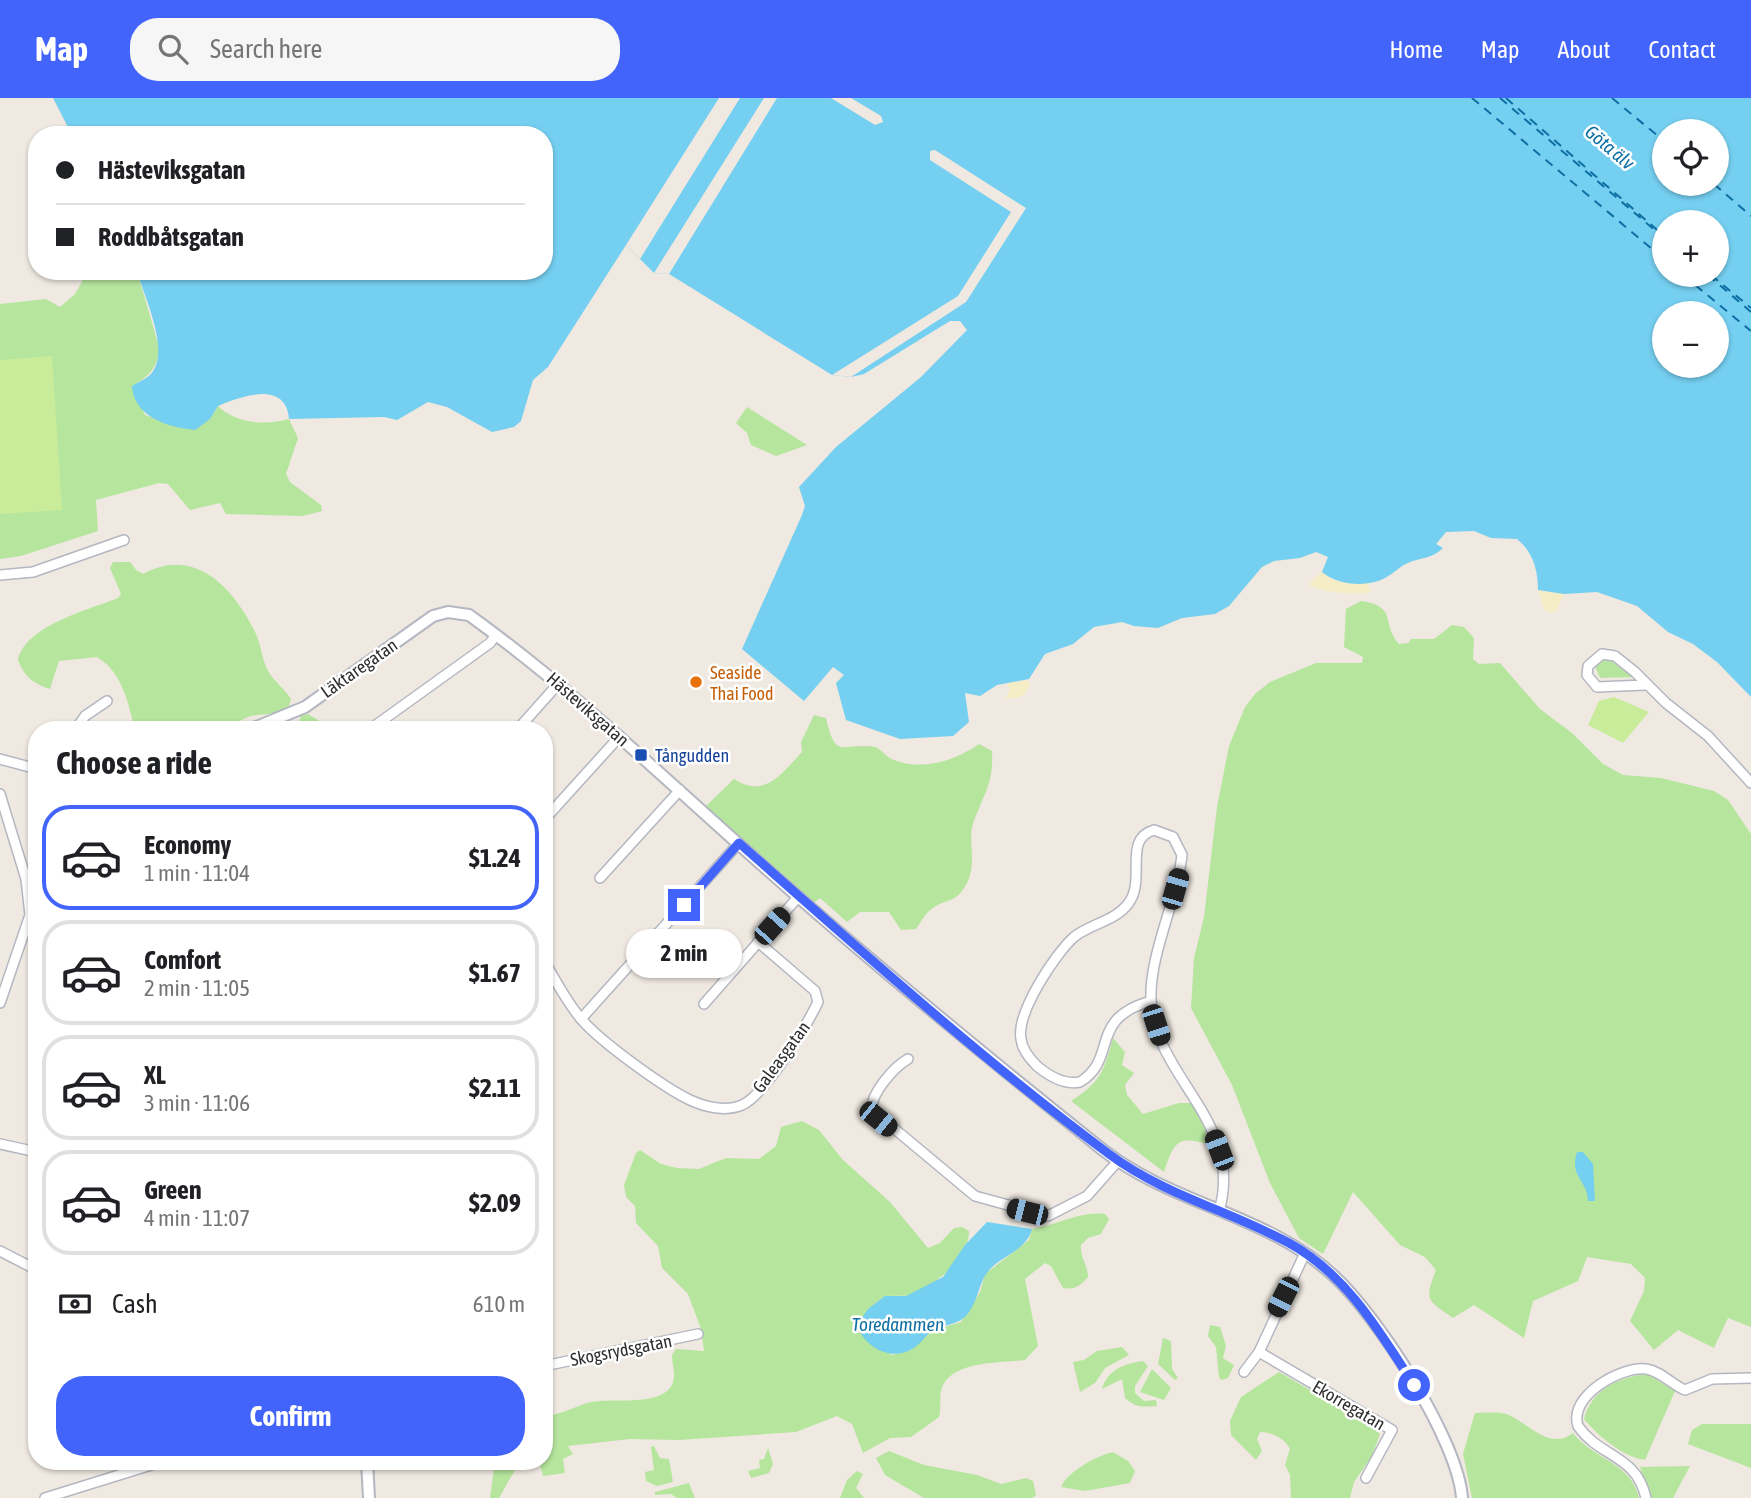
<!DOCTYPE html>
<meta charset="utf-8">
<style>
body{margin:0;font-family:"Asap Condensed",sans-serif;background:#f6f6f6;color:#202124;height:100vh;display:flex;flex-direction:column;font-size:26px;white-space:nowrap}
*{box-sizing:border-box;margin:0}
p{font-size:23px;color:#757577}
.icon{flex:none;width:38px;height:38px;fill:none;stroke:currentColor;stroke-width:2;stroke-linecap:round;stroke-linejoin:round}
.map{position:relative;flex:1;overflow:hidden}
.side{position:absolute;left:28px;top:623px;width:525px;height:749px;display:flex;flex-direction:column;background:#fff;border-radius:28px;box-shadow:0 2px 5px #0004}
.side>*{flex:none}
.banner{position:absolute;left:28px;top:28px;width:525px;height:154px;border-radius:28px;box-shadow:0 2px 5px #0004;display:grid;align-content:center;height:154px;padding:0 28px;background:#fff}
.tools{position:absolute;left:1652px;top:21px;display:grid;gap:14px}
.tools a{display:grid;place-items:center;width:77px;height:77px;border-radius:50%;background:#fff;box-shadow:0 2px 5px #0004;font-size:35px}
.end{position:absolute;width:32px;height:32px;margin:-16px;border:9px solid #4264fb;background:#fff;box-shadow:0 0 0 4px #fff}
.from{border-radius:50%}
.bubble{position:absolute;height:49px;border-radius:24px;background:#fff;box-shadow:0 2px 5px #0004;font-size:23px;font-weight:700;line-height:49px;text-align:center}
.car{position:absolute;width:21px;height:42px;margin:-21px -10px;border-radius:9px;box-shadow:0 0 5px 2px #0007;background:linear-gradient(#222 24%,#8ab4d8 0 40%,#222 0 76%,#8ab4d8 0 86%,#222 0)}
.banner b{display:flex;align-items:center;gap:24px;height:66px;font-size:26px}
.banner b+b{border-top:2px solid #e0e0e0}
.banner i{width:18px;height:18px;background:#202124}
ul{padding:0;list-style:none}
li{display:flex;align-items:center;gap:21px;height:105px;margin:0 14px 10px;padding:0 14px;border:4px solid #e0e0e0;border-radius:28px}
li div{flex:1}
li b{display:block;font-size:26px}
li em{font-style:normal;font-weight:700}
li.on{border-color:#4264fb}
li>.icon{width:63px;height:63px;stroke-width:1.5}
h2{padding:0 28px;font-size:32px;line-height:84px}
.pay{display:flex;align-items:center;gap:18px;height:77px;padding:0 28px;font-size:26px}
.pay p{margin-inline-start:auto}
.action{display:flex;gap:14px;margin-top:auto;padding:14px 28px}
.action a{flex:1;height:80px;border-radius:28px;background:#4264fb;color:#fff;font-size:28px;font-weight:700;line-height:80px;text-align:center}
header{display:flex;align-items:center;gap:42px;box-sizing:border-box;height:98px;padding:0 35px;background:#4264fb;color:#fff}
header strong{font-size:33px}
nav{display:flex;gap:38px;margin-inline-start:auto;font-size:24px}
.search{width:490px;height:63px;background:#f6f6f6;display:flex;align-items:center;gap:18px;box-sizing:border-box;padding:0 24px;border-radius:28px;color:#757577;font-size:26px}
.map>svg:first-child{display:block}
.green{fill:#b6e59e}
.sand{fill:#f3ecc5}
.pitch{fill:#c9ec9a}
.water{fill:#75cff0;fill-rule:evenodd}
.pier{fill:#efe9e1}
.lines{fill:none;stroke-linecap:round;stroke-linejoin:round}
.ferry{stroke:#0d6fa3;stroke-width:2;stroke-dasharray:9 7;stroke-linecap:butt}
.minor-casing{stroke:#b4b7c1;stroke-width:12}
.tertiary-casing{stroke:#b4b7c1;stroke-width:14}
.minor{stroke:#fff;stroke-width:9}
.tertiary{stroke:#fff;stroke-width:10}
.route{stroke:#4264fb;stroke-width:9}
.food-dot{fill:#e8710a;stroke:#fff;stroke-width:2.5}
.transit-dot{fill:#1a4fb4;stroke:#fff;stroke-width:2.5}
.labels{text-anchor:middle;dominant-baseline:central;stroke-width:5;stroke-linejoin:round;paint-order:stroke}
.street-label{font-size:18px;fill:#2e2e2e;stroke:#fff}
.food-label{font-size:18px;fill:#c56008;stroke:#fff;text-anchor:start}
.transit-label{font-size:18px;fill:#164399;stroke:#fff;text-anchor:start}
.water-label{font-size:19px;font-style:italic;fill:#0d6fa3;stroke:#fff}
</style>
<header>
<strong>Map</strong>
<div class="search"><svg class="icon" aria-label="search" viewBox="0 0 24 24"><circle cx="10" cy="10" r="6"/><path d="M15 15l6 6"/></svg>Search here</div>
<nav><a>Home</a><a>Map</a><a>About</a><a>Contact</a></nav>
</header>
<div class="map">
<svg width="1751" height="1400" viewBox="0 0 1751 1400">
<rect width="100%" height="100%" fill="#efe9e1"/>
<!-- green -->
<g class="green">
<path d="M88,173H137L159,249C158,270 149,278 132,288L145,317L161,322L210,321L218,308C235,325 265,328 289,321L298,340L286,376L290,384L321,407L322,413L303,418L226,416L220,405L190,412L168,386L159,385L96,402L98,433L21,458L0,461V206L46,201L60,209L75,196Z"/>
<polygon points="747,309 807,347 776,358 751,347 747,335 736,325"/>
<path d="M113,464H130L136,472L143,476C196,447 235,492 256,536C261,547 262,561 267,571C273,583 284,590 291,601L289,608L278,615L250,618L221,632H135C128,605 123,575 97,559L59,563L50,591C33,586 24,578 18,562C25,528 88,512 118,500L121,496L110,470Z"/>
<path d="M1361,503C1398,508 1381,525 1399,546L1408,545L1411,541H1434L1452,527L1464,529L1474,540L1473,561L1479,566L1500,565L1540,611L1572,635L1603,666L1623,677L1661,680L1714,693L1728,702L1751,736V1229L1728,1220L1714,1250L1678,1232L1654,1252L1630,1223L1644,1193L1645,1180L1631,1166L1587,1159L1578,1183L1533,1203L1524,1240L1474,1207L1453,1220C1427,1202 1424,1203 1436,1172L1425,1159L1400,1147L1353,1094L1323,1156L1299,1140L1270,1085L1232,987L1191,910L1194,860L1204,819L1217,709L1229,648L1245,609L1255,596L1270,584L1316,565H1362L1363,559L1344,549L1346,511Z"/>
<polygon points="1607,560 1633,579 1600,580 1595,568"/>
<polygon points="308,616 334,632 296,632 301,618"/>
<path d="M814,617L826,620C836,664 842,644 876,649C883,653 887,660 894,662C922,673 955,663 979,646L992,653C994,686 983,697 973,726C967,744 979,768 964,790C955,805 945,801 933,810C926,814 921,824 916,831L901,832L889,814H860L847,824L820,800L812,806L706,708L734,681C765,701 781,676 802,654L801,644Z"/>
<path d="M1113,940L1125,954L1122,967L1134,975L1125,987L1127,997L1143,1016L1179,1005H1194L1211,1047C1178,1038 1175,1041 1164,1074L1071,1003C1101,984 1104,973 1113,940Z"/>
<path d="M802,1023L819,1032L843,1062L890,1104L928,1150L940,1145L954,1130L962,1129L969,1133C970,1161 933,1189 909,1197C901,1199 890,1196 883,1200C871,1206 866,1218 857,1227L892,1257L911,1252L933,1232L961,1224L980,1194L985,1176L1029,1142L1032,1131C1058,1127 1079,1113 1105,1116L1109,1121L1101,1136L1088,1140L1081,1147C1080,1160 1088,1167 1088,1179C1080,1188 1075,1192 1063,1190L1051,1168L1045,1165L1025,1181L1038,1248L1025,1262C1002,1265 956,1262 943,1287C938,1296 942,1308 939,1319L911,1339L890,1340L863,1355L852,1326L837,1318L796,1334L679,1342L630,1341L568,1348L573,1356L563,1361L565,1375L543,1378L539,1363H544V1318C560,1317 572,1310 587,1305C608,1299 650,1308 667,1293C679,1283 672,1270 672,1257L676,1251L704,1253L701,1231L688,1196L662,1170L658,1148L636,1125L635,1108L626,1099L624,1087L636,1055L640,1052L661,1066L677,1070L699,1071L726,1060L759,1061L776,1048L781,1029Z"/>
<polygon points="1210,1227 1220,1229 1226,1248 1223,1260 1234,1267 1228,1280 1221,1282 1219,1279 1216,1249 1208,1238"/>
<polygon points="1163,1240 1171,1243 1172,1271 1178,1280 1175,1282 1158,1266"/>
<polygon points="1122,1249 1129,1257 1105,1270 1095,1285 1080,1294 1073,1264 1084,1262 1097,1253"/>
<path d="M1143,1263L1148,1268L1135,1288V1295L1144,1303L1156,1302L1157,1308C1143,1309 1136,1310 1125,1300L1122,1281L1102,1291C1108,1271 1124,1266 1143,1263Z"/>
<polygon points="1152,1271 1171,1290 1164,1302 1140,1294"/>
<path d="M1279,1274L1377,1331L1380,1336L1372,1358L1354,1384L1350,1400H1291L1290,1377L1285,1367L1290,1351C1285,1340 1271,1334 1260,1334L1257,1341L1262,1353L1256,1362L1231,1337L1230,1323L1241,1299Z"/>
<path d="M1647,1276L1675,1293L1645,1362C1623,1359 1598,1338 1584,1321C1591,1292 1619,1279 1647,1276Z"/>
<path d="M1475,1315C1485,1315 1500,1313 1509,1317C1529,1326 1550,1353 1573,1335C1593,1361 1632,1365 1639,1400H1472L1463,1356Z"/>
<polygon points="1702,1326 1751,1326 1751,1370 1688,1346 1692,1332"/>
<polygon points="654,1348 660,1360 669,1361 673,1384 657,1388 646,1383 645,1374 654,1372 651,1349"/>
<polygon points="768,1350 773,1366 769,1375 751,1380 748,1373 760,1370 759,1362 764,1361"/>
<polygon points="889,1353 924,1367 977,1377 1001,1386 1026,1380 1033,1383 1036,1397 1032,1400 924,1400 885,1377 876,1360"/>
<path d="M1113,1354L1128,1363L1135,1373L1130,1385L1085,1393L1061,1389C1067,1374 1096,1358 1113,1354Z"/>
<polygon points="495,1363 520,1363 499,1400 490,1400"/>
<polygon points="1690,1368 1673,1400 1650,1400 1640,1369"/>
<polygon points="857,1373 863,1376 856,1390 864,1400 840,1400 847,1382"/>
<polygon points="689,1385 695,1400 677,1400 671,1396 655,1397 655,1394"/>
</g>
<!-- sand -->
<g class="sand">
<path d="M1322,474C1337,487 1349,486 1368,484L1370,494C1359,498 1316,494 1309,486Z"/>
<polygon points="1538,492 1564,496 1557,512 1552,515 1544,512"/>
<path d="M1027,582L1030,586C1026,599 1018,601 1006,600L1010,591L1007,585Z"/>
</g>
<!-- pitch -->
<g class="pitch">
<polygon points="52,258 62,412 0,416 0,262"/>
<polygon points="1614,599 1649,614 1623,645 1588,627 1599,603"/>
</g>
<!-- water -->
<g class="water">
<path d="M53,0H1751V599L1717,564L1693,546L1668,534L1637,508L1597,494L1564,496L1538,492C1538,472 1533,454 1517,441L1491,440L1474,433L1446,434L1436,446L1443,450C1432,461 1421,459 1408,465C1400,468 1393,476 1385,480C1366,490 1338,487 1322,474L1328,459L1316,454L1300,460L1274,463L1262,469L1229,508L1215,516L1182,520L1158,530L1134,528L1122,524L1094,529L1073,546L1045,556L1029,581L997,587L980,598L965,595L969,624L953,638L900,641L846,622L836,585L844,577L833,569L804,603L742,551L802,417L805,408L799,389L836,349L921,279L967,232L960,223H950L864,276L851,279L832,277L669,176L654,175L626,147L548,269L533,282L521,323L514,329L492,334L447,309L428,304L397,322L384,319L289,321C286,282 241,298 218,308L210,321L195,332C167,329 134,319 132,288C138,284 146,281 151,276C171,252 144,199 137,173H544V37H72ZM1664,33H1717V86H1664ZM1664,124H1717V177H1664ZM1664,215H1717V268H1664Z"/>
<path d="M1577,1054H1583L1593,1066L1595,1103H1588C1588,1083 1569,1079 1577,1054Z"/>
<path d="M987,1124L1032,1131C1026,1154 1000,1157 987,1175C979,1185 978,1202 969,1214C960,1228 945,1225 932,1233C925,1238 920,1247 912,1251C891,1264 864,1249 857,1227L868,1211L885,1198H906L943,1179L965,1147Z"/>
</g>
<!-- pier -->
<g class="pier">
<polygon points="719,0 740,0 640,161 626,147"/>
<polygon points="764,0 777,0 669,176 654,175"/>
<polygon points="831,0 851,0 881,18 883,24 875,27"/>
<polygon points="935,52 1026,110 966,204 851,279 832,277 958,198 1011,114 930,62 930,53"/>
</g>
<g class="lines">
<!-- ferry -->
<g class="ferry">
<polyline points="1472,0 1664,161"/>
<polyline points="1500,0 1664,140"/>
<polyline points="1506,0 1663,137"/>
<polyline points="1612,0 1664,43"/>
<polyline points="1714,86 1751,118"/>
<polyline points="1683,177 1751,233"/>
<polyline points="1708,177 1751,214"/>
<polyline points="1711,177 1751,210"/>
</g>
<!-- minor casing -->
<g class="minor-casing">
<g id="minor">
<polyline points="0,477 33,474 124,442"/>
<polyline points="1645,587 1597,589 1587,577 1588,568 1602,556 1615,558 1635,574 1666,605 1708,638 1751,685"/>
<polyline points="75,632 85,618 107,603"/>
<polyline points="369,632 490,545 496,537"/>
<polyline points="517,632 559,585"/>
<polyline points="0,661 37,671"/>
<polyline points="0,696 26,781 30,817 0,905"/>
<polyline points="544,722 620,638"/>
<polyline points="600,780 680,692"/>
<path d="M544,863C556,883 567,905 582,922C601,944 663,989 690,1002C705,1009 726,1014 742,1007C764,998 807,927 818,904L815,893L758,844"/>
<path d="M1151,903C1087,921 1119,960 1080,984C1065,987 1049,978 1037,968C1030,961 1022,951 1021,941C1016,915 1055,856 1074,839C1090,826 1115,823 1128,806C1147,782 1122,741 1154,732L1173,739L1182,757C1177,803 1149,857 1151,902C1154,979 1245,1024 1219,1113"/>
<polyline points="704,906 799,798"/>
<polyline points="581,921 739,745"/>
<path d="M908,961C894,969 870,996 872,1012L975,1098L1048,1118L1087,1098L1118,1063"/>
<polyline points="0,1046 37,1054"/>
<polyline points="0,1153 37,1172"/>
<polyline points="1259,1254 1392,1332 1366,1380"/>
<polyline points="544,1268 698,1236"/>
<polyline points="1244,1274 1259,1254 1305,1155"/>
<polyline points="45,1400 164,1363"/>
<path d="M1646,1400C1636,1356 1600,1360 1578,1328C1568,1298 1621,1268 1646,1271C1661,1273 1672,1287 1685,1292L1712,1281L1751,1280"/>
</g>
</g>
<!-- tertiary casing -->
<g class="tertiary-casing">
<g id="tertiary">
<path d="M249,632L305,609L433,518L448,514L469,517C580,597 676,692 779,782C884,875 993,964 1103,1052C1173,1107 1270,1117 1335,1179C1378,1219 1458,1342 1462,1400"/>
<polyline points="367,1363 369,1400"/>
</g>
</g>
<!-- minor -->
<use href="#minor" class="minor"/>
<!-- tertiary -->
<use href="#tertiary" class="tertiary"/>
</g>
<g class="lines">
<!-- route -->
<path class="route" d="M684,807L739,745C859,851 980,960 1109,1056C1164,1097 1230,1113 1289,1145C1346,1176 1380,1234 1414,1287"/>
</g>
<!-- markers -->
<circle class="food-dot" cx="696" cy="584" r="7"/>
<rect class="transit-dot" x="634" y="650" width="14" height="14" rx="3.5"/>
<g class="labels">
<!-- street labels -->
<g class="street-label">
<text transform="translate(359 570) rotate(-35)">Läktaregatan</text>
<text transform="translate(588 611) rotate(41)">Hästeviksgatan</text>
<text transform="translate(781 959) rotate(-54)">Galeasgatan</text>
<text transform="translate(621 1252) rotate(-11)">Skogsrydsgatan</text>
<text transform="translate(1349 1307) rotate(30)">Ekorregatan</text>
</g>
<!-- food labels -->
<g class="food-label">
<text x="710" y="574">Seaside<tspan x="710" dy="21">Thai Food</tspan></text>
</g>
<!-- transit labels -->
<g class="transit-label">
<text x="655" y="657">Tångudden</text>
</g>
<!-- water labels -->
<g class="water-label">
<text transform="translate(1610 49) rotate(40)">Göta älv</text>
<text x="898" y="1226">Toredammen</text>
</g>
</g>
</svg>
<div class="tools">
<a><svg class="icon" aria-label="locate" viewBox="0 0 24 24"><circle cx="12" cy="12" r="6"/><path d="M12 2v4M12 18v4M2 12h4M18 12h4"/></svg></a>
<a>+</a>
<a>−</a>
</div>
<i class="end from" style="left:1414px;top:1287px"></i>
<i class="end" style="left:684px;top:807px"></i>
<div class="bubble" style="left:626px;top:831px;width:116px">2 min</div>
<i class="car" style="left:1175px;top:791px;rotate:16deg"></i>
<i class="car" style="left:772px;top:828px;rotate:42deg"></i>
<i class="car" style="left:1156px;top:927px;rotate:162deg"></i>
<i class="car" style="left:878px;top:1021px;rotate:129deg"></i>
<i class="car" style="left:1219px;top:1052px;rotate:339deg"></i>
<i class="car" style="left:1027px;top:1114px;rotate:284deg"></i>
<i class="car" style="left:1283px;top:1199px;rotate:207deg"></i>
<div class="banner">
<b><i class="from"></i>Hästeviksgatan</b>
<b><i></i>Roddbåtsgatan</b>
</div>
<section class="side">
<h2>Choose a ride</h2>
<ul>
<li class="on"><svg class="icon" aria-label="car" viewBox="0 0 24 24"><path d="M5 17H2v-5l4-1 3-4h7l3 4 3 1v5h-3M9 17h6M6 11h13"/><circle cx="7" cy="17" r="2"/><circle cx="17" cy="17" r="2"/></svg><div><b>Economy</b><p>1 min · 11:04</p></div><em>$1.24</em></li>
<li><svg class="icon" aria-label="car" viewBox="0 0 24 24"><path d="M5 17H2v-5l4-1 3-4h7l3 4 3 1v5h-3M9 17h6M6 11h13"/><circle cx="7" cy="17" r="2"/><circle cx="17" cy="17" r="2"/></svg><div><b>Comfort</b><p>2 min · 11:05</p></div><em>$1.67</em></li>
<li><svg class="icon" aria-label="car" viewBox="0 0 24 24"><path d="M5 17H2v-5l4-1 3-4h7l3 4 3 1v5h-3M9 17h6M6 11h13"/><circle cx="7" cy="17" r="2"/><circle cx="17" cy="17" r="2"/></svg><div><b>XL</b><p>3 min · 11:06</p></div><em>$2.11</em></li>
<li><svg class="icon" aria-label="car" viewBox="0 0 24 24"><path d="M5 17H2v-5l4-1 3-4h7l3 4 3 1v5h-3M9 17h6M6 11h13"/><circle cx="7" cy="17" r="2"/><circle cx="17" cy="17" r="2"/></svg><div><b>Green</b><p>4 min · 11:07</p></div><em>$2.09</em></li>
</ul>
<div class="pay"><svg class="icon" aria-label="cash" viewBox="0 0 24 24"><path d="M3 7h18v10H3z"/><circle cx="12" cy="12" r="2"/></svg>Cash<p>610 m</p></div>
<div class="action"><a>Confirm</a></div>
</section>
</div>
